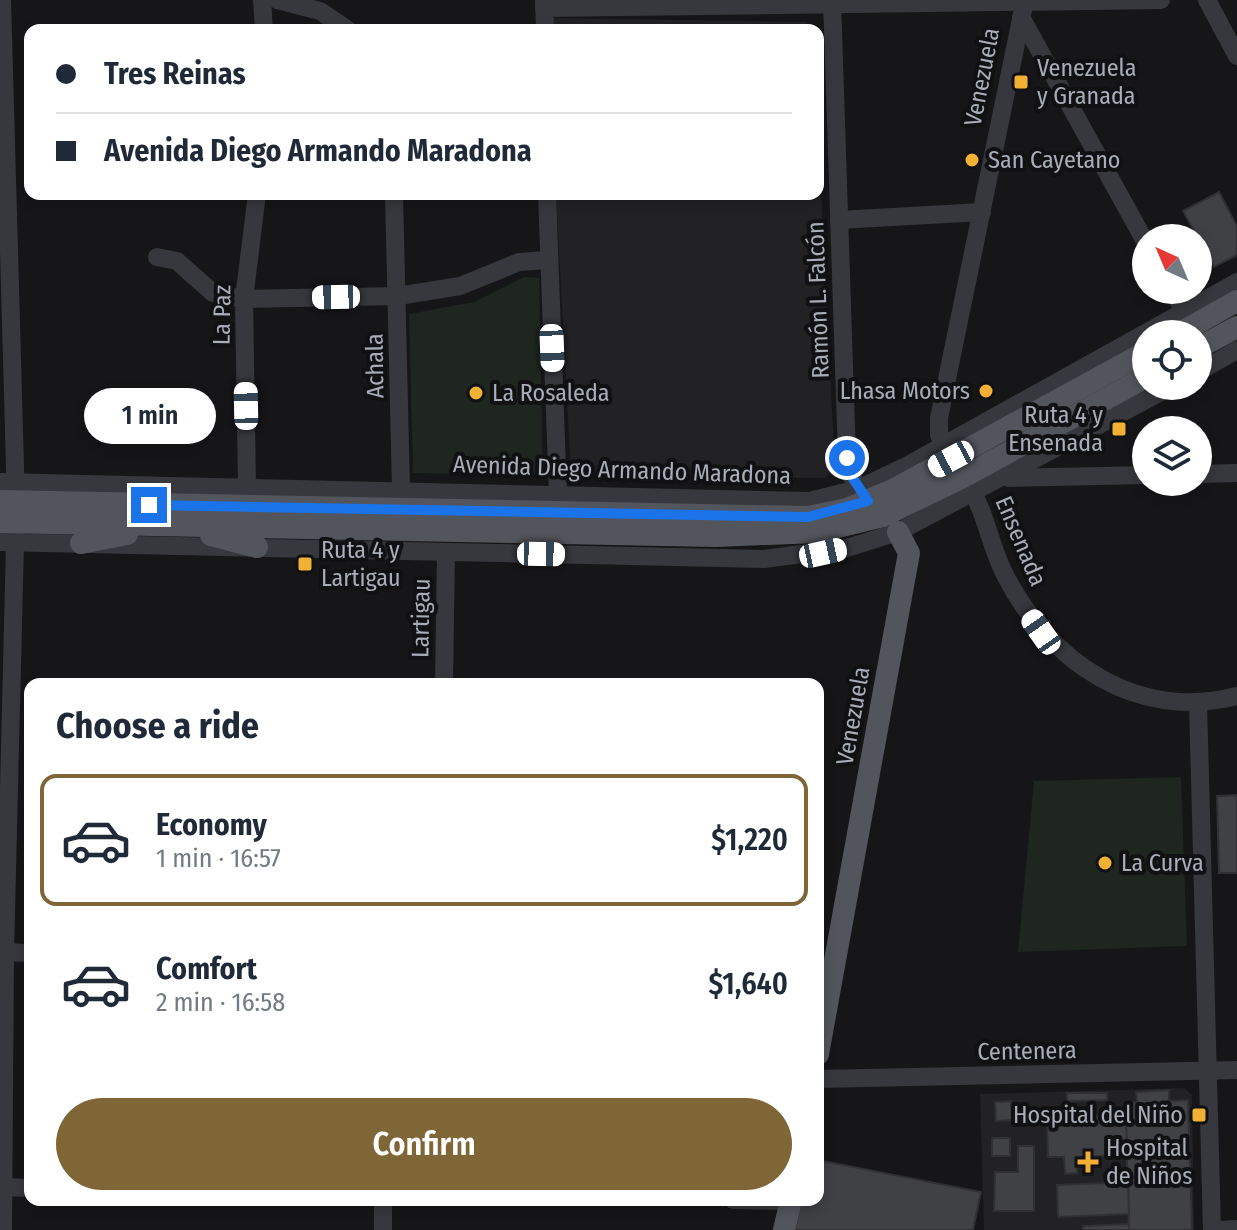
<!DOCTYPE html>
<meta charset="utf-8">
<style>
body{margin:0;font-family:"Fira Sans Condensed",sans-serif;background:#f2f2f3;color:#1f2937;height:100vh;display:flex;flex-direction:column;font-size:30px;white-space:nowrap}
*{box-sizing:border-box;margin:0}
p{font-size:26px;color:#747a83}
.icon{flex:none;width:44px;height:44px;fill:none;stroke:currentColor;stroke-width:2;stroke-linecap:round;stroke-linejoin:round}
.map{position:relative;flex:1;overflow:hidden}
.panel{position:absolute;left:24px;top:678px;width:800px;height:528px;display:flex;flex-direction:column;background:#fff;border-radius:16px;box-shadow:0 4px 12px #0003}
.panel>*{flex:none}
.top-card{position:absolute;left:24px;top:24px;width:800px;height:176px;border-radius:16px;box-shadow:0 4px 12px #0003;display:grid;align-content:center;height:176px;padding:0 32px;background:#fff}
.needle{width:52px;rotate:316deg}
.controls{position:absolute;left:1132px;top:224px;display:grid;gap:16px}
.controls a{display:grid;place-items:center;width:80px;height:80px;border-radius:50%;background:#fff;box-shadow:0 4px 12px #0003;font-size:40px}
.end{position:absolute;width:36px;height:36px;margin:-18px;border:10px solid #1a73e8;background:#fff;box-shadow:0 0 0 4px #fff}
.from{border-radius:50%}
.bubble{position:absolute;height:56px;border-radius:28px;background:#fff;box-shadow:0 4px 12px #0003;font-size:26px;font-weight:600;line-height:56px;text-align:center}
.car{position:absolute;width:24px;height:48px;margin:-24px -12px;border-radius:10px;box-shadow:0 0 6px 2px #0007;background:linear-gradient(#fff 24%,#345 0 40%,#fff 0 76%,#345 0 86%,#fff 0)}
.top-card b{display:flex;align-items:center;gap:28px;height:76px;font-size:30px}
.top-card b+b{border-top:2px solid #e0e1e3}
.top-card i{width:20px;height:20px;background:#1f2937}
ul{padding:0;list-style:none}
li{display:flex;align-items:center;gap:24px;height:132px;margin:0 16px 12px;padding:0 16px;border:4px solid transparent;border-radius:16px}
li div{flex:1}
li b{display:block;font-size:30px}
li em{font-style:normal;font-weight:600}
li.on{border-color:#7e6636}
li>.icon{width:72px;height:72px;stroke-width:1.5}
h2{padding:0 32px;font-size:36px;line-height:96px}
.action{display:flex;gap:16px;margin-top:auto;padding:16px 32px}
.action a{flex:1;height:92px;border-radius:48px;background:#7e6636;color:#fff;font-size:32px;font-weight:600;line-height:92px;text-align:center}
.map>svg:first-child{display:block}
.built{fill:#222225}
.green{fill:#1e261f}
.building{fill:#404145;stroke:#303034;stroke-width:2}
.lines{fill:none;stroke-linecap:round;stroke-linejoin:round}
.minor{stroke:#37383d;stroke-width:18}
.major{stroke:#53555c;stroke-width:22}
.route{stroke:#1a73e8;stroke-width:10}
.poi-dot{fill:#f2b134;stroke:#111113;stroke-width:3}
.labels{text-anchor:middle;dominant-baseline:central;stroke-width:8;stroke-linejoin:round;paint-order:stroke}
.poi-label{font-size:24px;fill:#a8adb8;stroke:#111113;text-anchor:start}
.street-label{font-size:24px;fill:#a8adb8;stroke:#111113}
</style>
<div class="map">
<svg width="1237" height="1230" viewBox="0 0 1237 1230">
<rect width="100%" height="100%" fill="#161618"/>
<!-- built -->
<g class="built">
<polygon points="553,18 806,22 813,30 546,30"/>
<polygon points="818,129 835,469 825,478 571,475 556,194 818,194"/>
<polygon points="1184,1088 1192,1095 1194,1230 984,1230 980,1094"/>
</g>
<!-- green -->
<g class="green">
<polygon points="524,277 539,278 543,475 413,473 409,314 474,302"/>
<polygon points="1181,777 1187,946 1018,952 1034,781"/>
</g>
<!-- building -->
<g class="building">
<polygon points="1219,192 1237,226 1237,255 1214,267 1183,211"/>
<polygon points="1237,795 1237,873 1219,873 1217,796"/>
<polygon points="1169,1090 1169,1101 1188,1100 1192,1230 1129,1230 1125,1103 1137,1102 1136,1092"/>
<polygon points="1067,1093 1107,1093 1107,1100 1067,1101"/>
<polygon points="1011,1101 1012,1120 996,1121 995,1102"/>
<polygon points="1126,1114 1127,1155 1077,1157 1077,1173 1065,1174 1064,1157 1048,1157 1047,1117"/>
<rect x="992" y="1138" width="18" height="18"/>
<polygon points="1018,1146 1034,1146 1034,1211 994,1211 995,1172 1018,1172"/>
<polygon points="818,1160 981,1192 973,1230 795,1230 801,1200 818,1200"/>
<polygon points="1128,1182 1129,1214 1058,1217 1057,1185"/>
<polygon points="1129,1224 1129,1230 1083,1230 1083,1226"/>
</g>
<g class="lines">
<!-- minor -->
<g class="minor">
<polyline points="2,0 16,502 5,953 3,1230"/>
<polyline points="262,0 264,30"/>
<polyline points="277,0 320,11 348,30"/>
<polyline points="544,0 545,30"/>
<polyline points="832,0 847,458 850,474 864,496"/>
<polyline points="1207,0 1237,56"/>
<polyline points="544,8 1161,0"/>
<polyline points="1021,17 1146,243"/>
<polyline points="394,194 401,489"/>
<polyline points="547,194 558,495"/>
<polyline points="839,220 982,212"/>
<polyline points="157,257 177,261 213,293 244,299 398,296 460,286 519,262 548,260"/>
<polyline points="1172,290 1184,311"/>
<polyline points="1198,372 1237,350"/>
<polyline points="948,455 939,435 939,418 1025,0"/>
<polyline points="1198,474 1237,473"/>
<polyline points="1009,478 1146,475"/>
<polyline points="0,482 809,501 858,489 908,465 1237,282"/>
<path d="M967,483C986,511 989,543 1004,573C1048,661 1136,722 1237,696"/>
<polyline points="247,486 244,299 257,194"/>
<polyline points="0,542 764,559 847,548 898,532 1172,386"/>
<polyline points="444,684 446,552"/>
<polyline points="1198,703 1212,1230"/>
<polyline points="0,952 30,953"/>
<polyline points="818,1079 1237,1070"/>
<polyline points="4,1187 30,1188"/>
<polyline points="733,1200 791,1201"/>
<polyline points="383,1230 383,1200"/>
<polyline points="1222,1230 1237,1229"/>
</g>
<!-- major -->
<g class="major">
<polyline points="1178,334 1237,301"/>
<polyline points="1198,348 1237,327"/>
<polyline points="0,501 808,517 847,509 893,490 1146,352"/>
<polyline points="0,522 716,536 817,532 883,516 963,477 1146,377"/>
<polyline points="211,535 257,547"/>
<polyline points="81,543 127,534"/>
<polyline points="818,1054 909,553 898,532"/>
<polyline points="784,1230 791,1200"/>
</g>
</g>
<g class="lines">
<!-- route -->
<polyline class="route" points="149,505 808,517 868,501 850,474 847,458"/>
</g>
<!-- markers -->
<g class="poi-dot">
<rect x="1013" y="74" width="16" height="16" rx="4"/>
<circle cx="972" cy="160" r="8"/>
<circle cx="986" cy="391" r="8"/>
<circle cx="476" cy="393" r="8"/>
<rect x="1111" y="421" width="16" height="16" rx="4"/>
<rect x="297" y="556" width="16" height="16" rx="4"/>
<circle cx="1105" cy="863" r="8"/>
<rect x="1191" y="1107" width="16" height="16" rx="4"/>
<path d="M1084 1150h8v8h8v8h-8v8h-8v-8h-8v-8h8z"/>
</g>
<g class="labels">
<!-- poi labels -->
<g class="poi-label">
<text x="1037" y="68">Venezuela<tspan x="1037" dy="28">y Granada</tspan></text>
<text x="988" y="160">San Cayetano</text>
<text x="970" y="391" text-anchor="end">Lhasa Motors</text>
<text x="492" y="393">La Rosaleda</text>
<text x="1103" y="415" text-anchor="end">Ruta 4 y<tspan x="1103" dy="28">Ensenada</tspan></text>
<text x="321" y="550">Ruta 4 y<tspan x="321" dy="28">Lartigau</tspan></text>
<text x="1121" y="863">La Curva</text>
<text x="1183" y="1115" text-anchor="end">Hospital del Niño</text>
<text x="1106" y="1148">Hospital<tspan x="1106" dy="28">de Niños</tspan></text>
</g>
<!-- street labels -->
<g class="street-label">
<text transform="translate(982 77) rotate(-79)">Venezuela</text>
<text transform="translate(818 300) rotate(-92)">Ramón L. Falcón</text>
<text transform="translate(222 315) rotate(-89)">La Paz</text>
<text transform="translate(375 366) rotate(-91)">Achala</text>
<text transform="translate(622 470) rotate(2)">Avenida Diego Armando Maradona</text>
<text transform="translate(1021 541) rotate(67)">Ensenada</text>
<text transform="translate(421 618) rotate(-89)">Lartigau</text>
<text transform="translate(853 716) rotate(-80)">Venezuela</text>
<text transform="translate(1027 1051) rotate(-1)">Centenera</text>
</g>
</g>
</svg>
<div class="controls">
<a><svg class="needle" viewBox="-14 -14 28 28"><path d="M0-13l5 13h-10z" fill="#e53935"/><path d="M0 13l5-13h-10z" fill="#747a83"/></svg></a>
<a><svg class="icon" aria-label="locate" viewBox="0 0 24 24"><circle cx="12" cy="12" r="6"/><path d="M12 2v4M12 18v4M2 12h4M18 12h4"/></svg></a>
<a><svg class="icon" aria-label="layers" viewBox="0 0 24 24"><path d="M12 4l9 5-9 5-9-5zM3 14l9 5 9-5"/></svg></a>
</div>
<i class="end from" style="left:847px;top:458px"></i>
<i class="end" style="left:149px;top:505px"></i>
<div class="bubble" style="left:84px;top:388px;width:132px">1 min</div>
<i class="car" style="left:336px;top:297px;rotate:269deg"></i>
<i class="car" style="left:552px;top:348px;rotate:178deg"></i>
<i class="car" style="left:246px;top:406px;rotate:359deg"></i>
<i class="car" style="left:951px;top:459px;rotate:242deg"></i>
<i class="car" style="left:823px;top:553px;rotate:78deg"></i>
<i class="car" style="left:541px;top:554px;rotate:91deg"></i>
<i class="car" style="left:1041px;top:632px;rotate:325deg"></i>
<div class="top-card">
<b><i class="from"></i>Tres Reinas</b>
<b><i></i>Avenida Diego Armando Maradona</b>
</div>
<section class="panel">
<h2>Choose a ride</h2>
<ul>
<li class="on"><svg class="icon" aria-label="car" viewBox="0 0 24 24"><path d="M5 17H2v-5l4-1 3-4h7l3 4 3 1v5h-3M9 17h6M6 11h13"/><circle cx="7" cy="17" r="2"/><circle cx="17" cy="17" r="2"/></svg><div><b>Economy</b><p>1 min · 16:57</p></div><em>$1,220</em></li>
<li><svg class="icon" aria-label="car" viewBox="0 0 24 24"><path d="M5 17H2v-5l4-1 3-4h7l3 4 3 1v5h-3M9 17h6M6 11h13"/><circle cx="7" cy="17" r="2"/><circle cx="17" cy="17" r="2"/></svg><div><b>Comfort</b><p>2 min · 16:58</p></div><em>$1,640</em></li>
</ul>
<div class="action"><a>Confirm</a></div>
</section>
</div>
